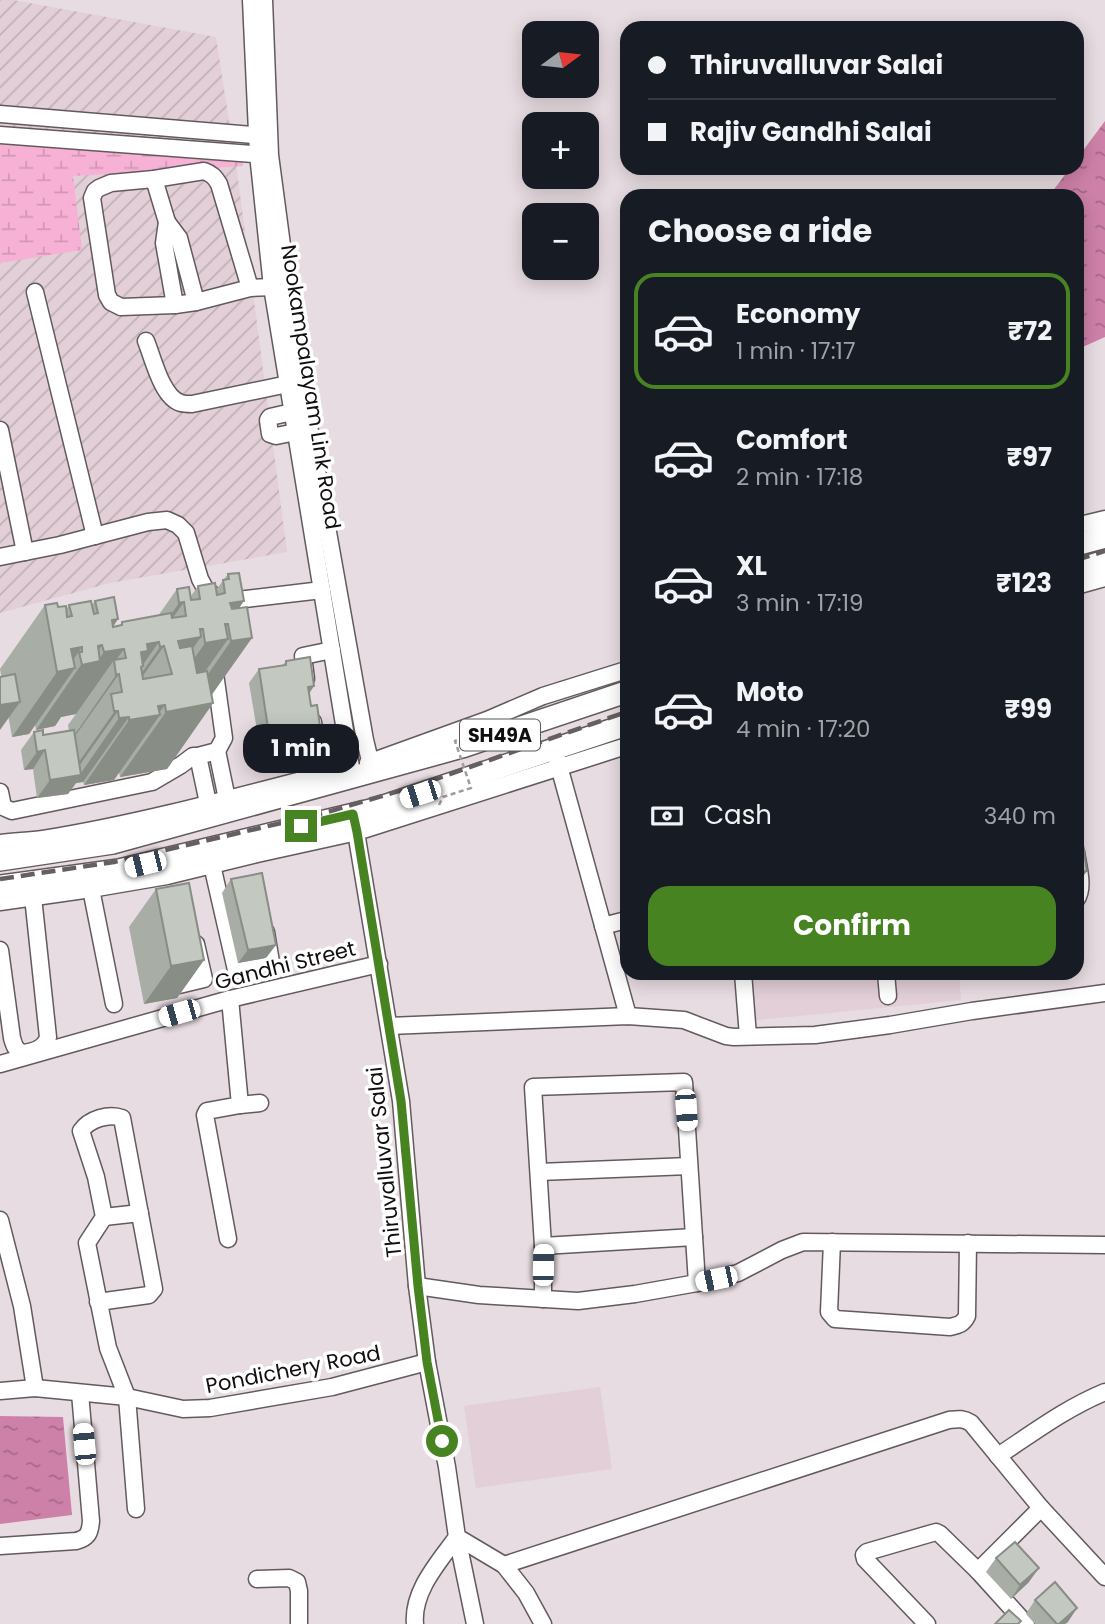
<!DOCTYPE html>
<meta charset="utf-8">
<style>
body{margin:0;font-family:Poppins,sans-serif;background:#242831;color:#f1f3f6;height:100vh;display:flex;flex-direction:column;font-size:26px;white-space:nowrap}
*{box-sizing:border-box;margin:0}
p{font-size:23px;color:#9ea1a6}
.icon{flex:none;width:38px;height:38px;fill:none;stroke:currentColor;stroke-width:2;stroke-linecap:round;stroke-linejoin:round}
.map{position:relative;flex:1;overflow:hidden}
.panel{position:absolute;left:620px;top:189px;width:464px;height:791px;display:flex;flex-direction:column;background:#171b24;border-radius:21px;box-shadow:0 4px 18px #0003}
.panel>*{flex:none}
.hud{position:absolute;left:620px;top:21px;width:464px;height:154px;border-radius:21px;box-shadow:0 4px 18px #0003;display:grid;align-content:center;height:154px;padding:0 28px;background:#171b24}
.needle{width:46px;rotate:75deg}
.fabs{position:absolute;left:522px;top:21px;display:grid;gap:14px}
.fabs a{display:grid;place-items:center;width:77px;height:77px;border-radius:14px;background:#171b24;box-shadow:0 4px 18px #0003;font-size:35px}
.end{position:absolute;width:32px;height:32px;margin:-16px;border:9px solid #478321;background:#fff;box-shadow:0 0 0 4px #fff}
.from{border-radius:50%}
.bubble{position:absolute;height:49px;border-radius:21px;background:#171b24;box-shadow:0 4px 18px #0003;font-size:23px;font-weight:700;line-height:49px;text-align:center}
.car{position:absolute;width:21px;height:42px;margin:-21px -10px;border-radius:9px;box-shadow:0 0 5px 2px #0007;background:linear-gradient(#fff 24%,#345 0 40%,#fff 0 76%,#345 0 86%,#fff 0)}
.hud b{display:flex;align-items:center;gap:24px;height:66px;font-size:26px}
.hud b+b{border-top:2px solid #363941}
.hud i{width:18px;height:18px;background:#f1f3f6}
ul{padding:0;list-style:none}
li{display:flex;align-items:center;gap:21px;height:116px;margin:0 14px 10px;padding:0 14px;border:4px solid transparent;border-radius:21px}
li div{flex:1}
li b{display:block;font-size:26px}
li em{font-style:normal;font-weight:700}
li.active{border-color:#478321}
li>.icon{width:63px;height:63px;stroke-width:1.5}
h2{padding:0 28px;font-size:32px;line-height:84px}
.pay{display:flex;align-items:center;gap:18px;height:77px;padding:0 28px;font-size:26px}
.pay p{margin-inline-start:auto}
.button{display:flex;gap:14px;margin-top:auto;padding:14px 28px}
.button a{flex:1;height:80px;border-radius:21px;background:#478321;color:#fff;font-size:28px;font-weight:700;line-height:80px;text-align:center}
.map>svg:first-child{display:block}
.built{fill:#e2cfd7}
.industrial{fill:url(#industrial-furrows)}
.wetland{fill:url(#wetland-marsh)}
.water{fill:url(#water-ripples)}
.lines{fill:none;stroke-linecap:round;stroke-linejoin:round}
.minor-casing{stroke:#635a5e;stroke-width:19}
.major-casing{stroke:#635a5e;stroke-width:24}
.minor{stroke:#fff;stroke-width:16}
.major{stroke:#fff;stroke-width:21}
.rail{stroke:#655f61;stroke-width:4.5;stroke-dasharray:14 7;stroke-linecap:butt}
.path-bridge{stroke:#a29a9d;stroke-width:2.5;stroke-dasharray:5 3.5;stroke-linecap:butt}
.wall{fill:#a8ada5}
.shaded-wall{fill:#888d86}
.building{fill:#c3c9c0;stroke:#888d86;stroke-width:2;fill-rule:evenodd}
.route{stroke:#478321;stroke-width:9}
.labels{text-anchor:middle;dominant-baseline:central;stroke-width:7;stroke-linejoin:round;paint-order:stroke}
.shield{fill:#fff;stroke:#585657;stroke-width:2}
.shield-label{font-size:19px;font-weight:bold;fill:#110e0f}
.street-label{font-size:21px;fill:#110e0f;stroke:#fff}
</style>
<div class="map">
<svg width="1105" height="1624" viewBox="0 0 1105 1624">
<defs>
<pattern id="industrial-furrows" width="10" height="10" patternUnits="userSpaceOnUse" patternTransform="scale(1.75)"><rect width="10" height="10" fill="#e2cfd7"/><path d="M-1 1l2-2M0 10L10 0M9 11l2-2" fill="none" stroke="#c1b1b7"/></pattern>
<pattern id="wetland-marsh" width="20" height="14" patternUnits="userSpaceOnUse" patternTransform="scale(1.75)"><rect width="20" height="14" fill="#f7b1d4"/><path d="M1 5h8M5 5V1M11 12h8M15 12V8" fill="none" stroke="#d397b5"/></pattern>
<pattern id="water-ripples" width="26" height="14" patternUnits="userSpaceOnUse" patternTransform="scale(1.75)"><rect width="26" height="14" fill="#ce81a8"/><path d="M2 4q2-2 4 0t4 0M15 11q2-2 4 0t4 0" fill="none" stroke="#a66887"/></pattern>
</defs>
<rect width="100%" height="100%" fill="#e7dce1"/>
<!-- built -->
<g class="built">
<polygon points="743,973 959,973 961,1000 748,1021"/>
<polygon points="600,1387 612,1469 476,1488 464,1406"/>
</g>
<!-- industrial -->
<polygon class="industrial" points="0,0 13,0 216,37 238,179 287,552 110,583 0,613"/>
<!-- wetland -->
<polygon class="wetland" points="0,138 243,158 243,166 73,176 82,250 0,263"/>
<!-- water -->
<g class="water">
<polygon points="1105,121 1105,337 1076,350 1076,196 1049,196 1070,168 1076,168 1076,160"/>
<polygon points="0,1416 63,1417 72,1515 0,1524"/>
</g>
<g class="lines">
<!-- minor casing -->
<g class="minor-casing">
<g id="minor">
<polyline points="251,0 258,154 272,287 351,767 355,778"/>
<polyline points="264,0 270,155 297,358 365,740 373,773"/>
<polyline points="0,114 266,136"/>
<polyline points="0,135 266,155"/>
<polyline points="154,179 167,222"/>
<path d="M250,288L219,184C215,177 212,174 204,171L154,179L111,183L99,188L95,191L92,198L107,295L111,302L121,307L175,305L196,302L250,288L272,287"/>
<polyline points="35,292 95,536"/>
<polyline points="175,305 164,243 167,222 179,238 196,302"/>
<path d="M146,341C153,358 162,398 181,403C184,404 188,404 192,404L288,384"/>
<polyline points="292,412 270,417 268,420 270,434 276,436 296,432"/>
<polyline points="0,430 25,552"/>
<polyline points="1076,526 1105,519"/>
<polyline points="0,557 60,545 148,522 167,520 178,525 186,533 200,579 206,590 216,597 229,601 322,590"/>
<polyline points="1076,586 1105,578"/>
<polyline points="306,679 303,656 332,650"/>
<polyline points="313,722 321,775"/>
<polyline points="217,751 227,799"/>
<polyline points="198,756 208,803"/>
<polyline points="557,759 628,1016"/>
<polyline points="368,763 487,720 543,696 626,670"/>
<polyline points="0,792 3,807 12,811 152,782 181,765 193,756 198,756 217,751 224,738 214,666"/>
<polyline points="353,814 401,1101 417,1286 427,1362 447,1467 457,1537 504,1565 526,1593 543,1624"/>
<path d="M0,843C14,841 29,841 43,839C142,823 239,796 336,771"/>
<path d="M1076,852C1078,867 1085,888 1076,900"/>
<polyline points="212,865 236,970 271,962 266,932"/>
<polyline points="91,889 114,1004"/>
<polyline points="0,902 91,889 167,876 257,854 357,832 626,746"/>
<polyline points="603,926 626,920"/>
<path d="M0,950L12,1038C14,1045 15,1049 22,1053C33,1052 45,1049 48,1037L33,897"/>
<polyline points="743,973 748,1036"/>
<polyline points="886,973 888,996"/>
<polyline points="177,974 179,985 204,979 196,944"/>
<polyline points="389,1026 628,1016 684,1020 726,1036 734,1037 815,1035 890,1025 972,1011 1105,993"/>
<polyline points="0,1064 230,999 379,964"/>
<polyline points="240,1105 260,1103"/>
<polyline points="539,1172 689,1166"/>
<polyline points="104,1217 140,1213"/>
<polyline points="0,1220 22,1306 35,1388"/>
<polyline points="228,1239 205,1115 207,1111 240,1105 230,999"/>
<path d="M832,1242L829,1312L835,1319L950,1327C959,1325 963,1324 967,1316L968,1243"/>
<polyline points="543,1246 694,1237 697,1283"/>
<polyline points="417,1286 479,1295 578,1301 635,1294 697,1283 738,1273 782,1250 803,1242 1105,1245"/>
<polyline points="543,1299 543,1246 533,1087 684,1082 694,1237"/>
<path d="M98,1302L149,1295L154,1289L122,1118C109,1113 89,1119 81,1131L96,1177L104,1217L87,1243L108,1348L127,1397L136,1509"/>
<polyline points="0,1391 35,1388 127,1397 183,1409 210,1408 332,1387 427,1362"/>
<path d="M998,1456C1033,1433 1066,1408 1105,1392"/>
<polyline points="457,1537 475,1624"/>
<path d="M0,1546L76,1541C88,1538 90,1533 91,1521L80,1393"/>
<path d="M504,1565L949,1420C958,1419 963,1418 971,1423L1041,1508L1105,1577"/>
<polyline points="257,1579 289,1578 297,1582 299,1591 299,1624"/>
<path d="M415,1624C412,1591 439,1562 457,1537"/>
<polyline points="927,1624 865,1559 864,1555 867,1552 936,1532 940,1534 978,1571"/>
<polyline points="1026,1624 978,1571 1041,1508"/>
</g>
</g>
<!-- major casing -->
<g class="major-casing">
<g id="major">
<polyline points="1076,545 1105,537"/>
<polyline points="1076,570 1105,561"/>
<polyline points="0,860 113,843 462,747 626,692"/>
<polyline points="0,886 119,870 375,809 626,725"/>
</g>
</g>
<!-- minor -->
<use href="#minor" class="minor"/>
<!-- major -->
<use href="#major" class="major"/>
<!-- rail -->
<g class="rail">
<polyline points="1076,560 1105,551"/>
<polyline points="0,879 114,862 324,813 416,786 626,712"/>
</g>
<!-- path-bridge -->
<polyline class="path-bridge" points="439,805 443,797 471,788 455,741 488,727 493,717"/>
</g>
<!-- wall -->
<g class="wall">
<polygon points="228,574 239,608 247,607 212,695 213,703 167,769 120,777 119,772 114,780 84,785 83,782 76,783 68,794 37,798 33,769 24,770 21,750 34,732 43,735 69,731 68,725 76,714 61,717 55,726 36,730 35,725 29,734 12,737 0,669 45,605 66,610 69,605 92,605 95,601 118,619 113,627 119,626 122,622 158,616 177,589 191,596 198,586 216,590"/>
<polygon points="286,661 314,686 309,694 311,746 261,754 249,683 259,669 283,665"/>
<polygon points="231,879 266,958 238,963 222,893"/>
<polygon points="156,889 204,960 177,998 144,1004 129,927"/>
<polygon points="996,1558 1029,1582 1011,1599 986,1572"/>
<polygon points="1035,1600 1068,1622 1065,1624 1035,1624 1026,1614"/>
</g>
<!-- shaded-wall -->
<g class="shaded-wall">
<polygon points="244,601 216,641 228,639 182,704 165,705 157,715 160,715 114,780 84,785 129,720 162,705 205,643 230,603"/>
<polygon points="184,602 155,643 159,642 142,666 143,666 114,709 141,652 147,644 151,644 179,603"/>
<polygon points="118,619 100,645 102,645 90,663 97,662 104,652 124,649 114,663 114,660 76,714 61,717 55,726 36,730 112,620"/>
<polygon points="200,629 203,629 196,638 201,637 155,702 172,674 178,641"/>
<polygon points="252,638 206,703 186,706 231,641"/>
<polygon points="164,646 72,776 69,776 160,647"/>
<polygon points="82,647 66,670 75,668 29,734 12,737 57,672 71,649"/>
<polygon points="119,674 73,739 71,740 116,675"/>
<polygon points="314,686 304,700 308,687"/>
<polygon points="20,702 0,730 0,705"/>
<polygon points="213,703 167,769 120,777 166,712"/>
<polygon points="129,717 83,782 76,783 68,794 37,798 50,780 79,776 119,718"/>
<polygon points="321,733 311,746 261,754 270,741"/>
<polygon points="45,750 33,769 24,770 37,752"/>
<polygon points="1087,871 1076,886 1076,873"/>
<polygon points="276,945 266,958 238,963 248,950"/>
<polygon points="204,960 177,998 144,1004 171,966"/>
<polygon points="1039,1568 1029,1582 1011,1599 1020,1585"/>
<polygon points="1077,1608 1068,1622 1065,1624 1059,1624"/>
</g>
<!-- building -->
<g class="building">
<path d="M239,573L244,601L230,603L232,609L247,607L252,638L231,641L228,624H225L228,639L205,643L203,629H200L201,637L178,641L180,648L192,646L197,673L207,671L213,703L166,712L165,705L158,706L160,715L129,720V717L119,718L118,711H114L111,694L122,692L119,674L116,675L114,660L126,658L124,649L104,652L102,645L98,646L100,661L82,665L79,652H82V647L71,649L75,668L57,672L45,605L57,603L58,607L66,606L67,617L72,616L69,605L91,601L94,614L98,613L95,601L114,597L118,619L112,620L113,627L122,625V622L171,613L172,618L186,616L184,602L179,603L177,589L189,587L191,600L200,599L198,586L215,583L217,595L225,593L223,580L229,579L228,574ZM159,642L160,647L164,646L172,674L143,679L141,667L143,666L141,652L148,651L147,644Z"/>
<polygon points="310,657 314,686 308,687 311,706 317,705 321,733 270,741 259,669 286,665 286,661"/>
<polygon points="15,674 20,702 0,705 0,677"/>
<polygon points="43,730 43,735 74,730 81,775 50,780 45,750 37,752 34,732"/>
<polygon points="1076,798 1087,871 1076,873"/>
<polygon points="262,873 276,945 248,950 231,879"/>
<polygon points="189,883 204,960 171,966 156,889"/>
<polygon points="1015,1542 1039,1568 1020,1585 996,1558"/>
<polygon points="1055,1582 1077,1608 1059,1624 1057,1624 1035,1600"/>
<polygon points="1009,1610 1021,1621 1018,1624 995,1624"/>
</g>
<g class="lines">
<!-- route -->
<polyline class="route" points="301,826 353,814 357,832 401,1101 418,1286 427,1362 442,1441"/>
</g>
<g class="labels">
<!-- shield labels -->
<rect class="shield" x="460" y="719.5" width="80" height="31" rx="5"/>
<g class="shield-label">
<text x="500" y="735">SH49A</text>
</g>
<!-- street labels -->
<g class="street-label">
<text transform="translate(311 387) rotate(81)">Nookampalayam Link Road</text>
<text transform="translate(285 965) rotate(-14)">Gandhi Street</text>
<text transform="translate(384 1162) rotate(-96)">Thiruvalluvar Salai</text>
<text transform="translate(293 1369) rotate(-11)">Pondichery Road</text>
</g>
</g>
</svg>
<div class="fabs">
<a><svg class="needle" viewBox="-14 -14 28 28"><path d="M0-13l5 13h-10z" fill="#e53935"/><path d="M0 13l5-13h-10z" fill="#9ea1a6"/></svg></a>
<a>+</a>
<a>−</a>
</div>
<i class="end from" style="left:442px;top:1441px"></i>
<i class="end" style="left:301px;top:826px"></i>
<div class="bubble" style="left:243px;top:724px;width:116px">1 min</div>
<i class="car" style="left:420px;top:794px;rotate:252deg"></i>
<i class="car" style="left:145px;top:864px;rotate:256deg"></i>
<i class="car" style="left:179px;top:1013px;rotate:254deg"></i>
<i class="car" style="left:686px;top:1110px;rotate:176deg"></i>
<i class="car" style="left:543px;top:1265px;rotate:1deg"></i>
<i class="car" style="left:716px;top:1279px;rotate:258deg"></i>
<i class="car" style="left:84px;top:1444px;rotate:355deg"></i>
<div class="hud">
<b><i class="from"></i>Thiruvalluvar Salai</b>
<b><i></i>Rajiv Gandhi Salai</b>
</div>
<section class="panel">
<h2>Choose a ride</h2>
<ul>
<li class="active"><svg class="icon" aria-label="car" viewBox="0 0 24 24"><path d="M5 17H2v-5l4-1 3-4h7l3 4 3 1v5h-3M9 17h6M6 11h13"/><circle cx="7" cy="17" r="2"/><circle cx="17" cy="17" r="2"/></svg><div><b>Economy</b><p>1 min · 17:17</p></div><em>₹72</em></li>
<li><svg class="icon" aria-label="car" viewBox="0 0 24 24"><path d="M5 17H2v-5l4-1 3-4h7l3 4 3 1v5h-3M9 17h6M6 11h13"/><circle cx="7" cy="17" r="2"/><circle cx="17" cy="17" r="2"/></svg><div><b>Comfort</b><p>2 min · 17:18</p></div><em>₹97</em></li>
<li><svg class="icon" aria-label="car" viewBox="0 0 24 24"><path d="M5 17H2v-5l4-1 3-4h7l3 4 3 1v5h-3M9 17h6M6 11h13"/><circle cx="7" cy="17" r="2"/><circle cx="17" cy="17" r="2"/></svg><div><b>XL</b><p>3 min · 17:19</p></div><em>₹123</em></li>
<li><svg class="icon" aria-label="car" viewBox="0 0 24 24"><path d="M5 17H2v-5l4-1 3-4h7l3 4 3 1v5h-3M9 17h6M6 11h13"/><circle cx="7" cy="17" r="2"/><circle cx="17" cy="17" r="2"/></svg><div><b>Moto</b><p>4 min · 17:20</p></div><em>₹99</em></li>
</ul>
<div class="pay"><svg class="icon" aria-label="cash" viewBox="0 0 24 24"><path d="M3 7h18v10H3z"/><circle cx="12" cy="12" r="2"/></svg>Cash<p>340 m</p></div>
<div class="button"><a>Confirm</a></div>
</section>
</div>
